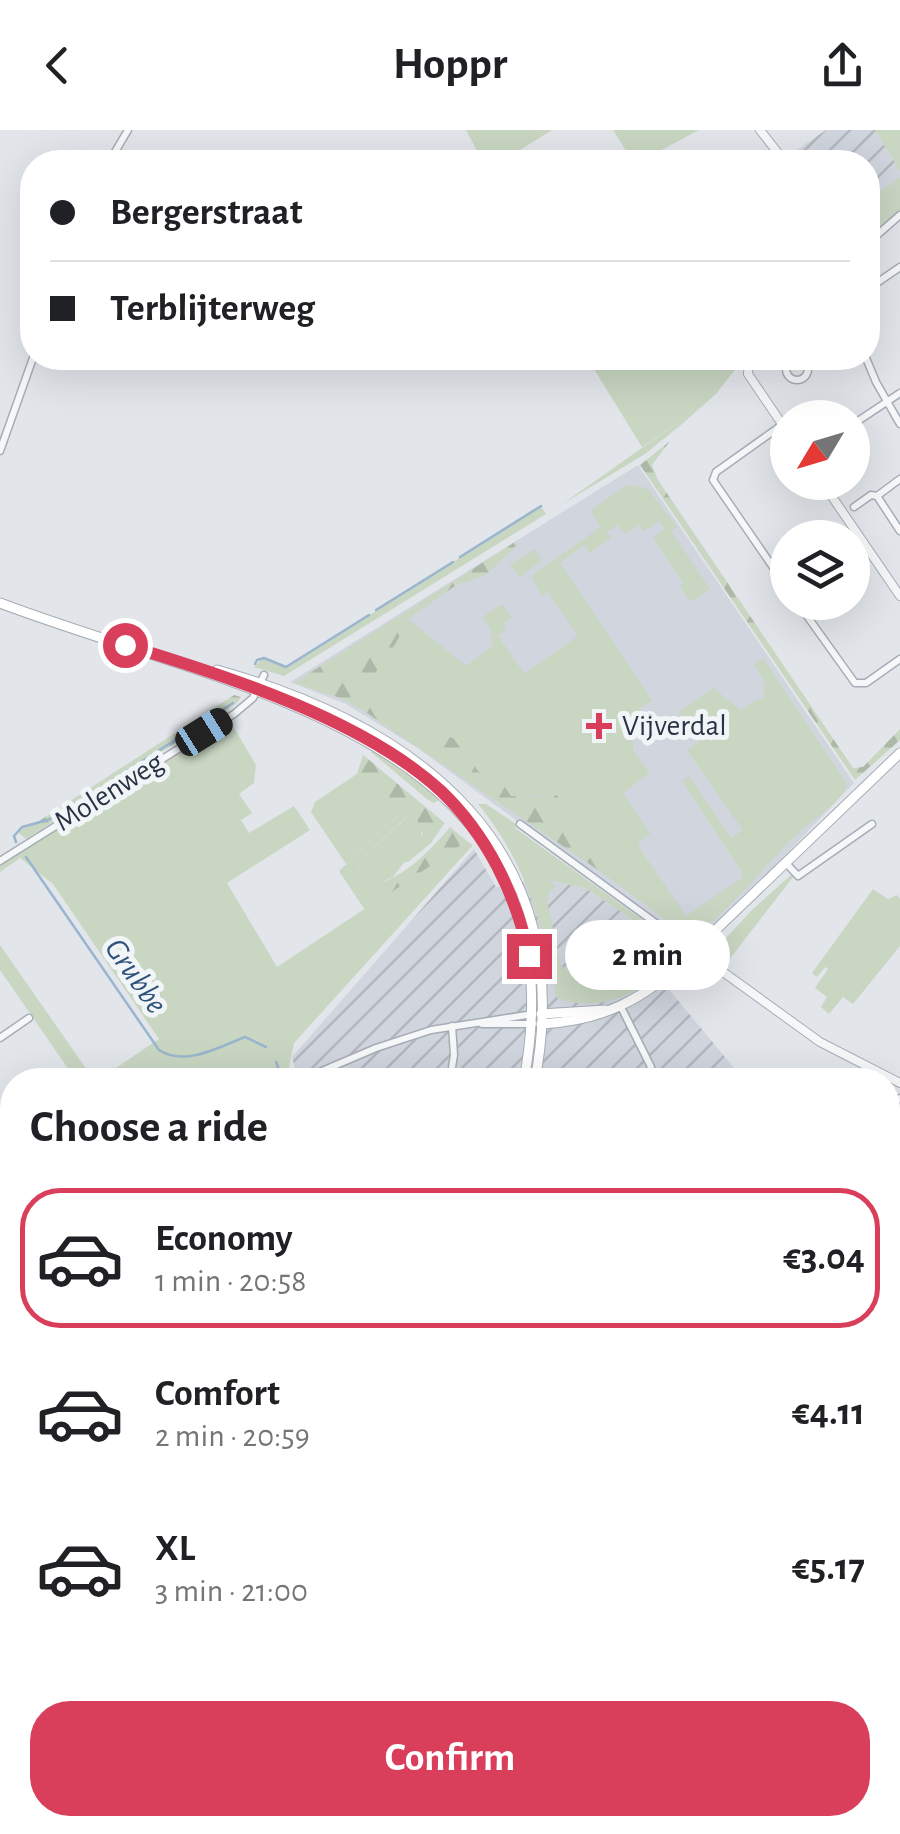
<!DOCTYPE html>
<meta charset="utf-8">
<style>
body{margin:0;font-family:"Alegreya Sans",sans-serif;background:#f6f6f6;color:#202124;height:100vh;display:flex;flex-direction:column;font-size:38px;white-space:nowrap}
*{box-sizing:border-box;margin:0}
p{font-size:32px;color:#757577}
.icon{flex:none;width:55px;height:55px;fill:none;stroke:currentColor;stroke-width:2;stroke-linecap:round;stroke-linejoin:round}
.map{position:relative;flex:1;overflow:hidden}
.sheet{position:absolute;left:0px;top:938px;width:900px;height:768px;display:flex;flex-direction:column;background:#fff;border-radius:40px 40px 0 0;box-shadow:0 10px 40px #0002}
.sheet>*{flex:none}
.top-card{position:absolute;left:20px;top:20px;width:860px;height:220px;border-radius:40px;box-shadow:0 10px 40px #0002;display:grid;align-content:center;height:220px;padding:0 30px;background:#fff}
.needle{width:65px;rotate:232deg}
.tools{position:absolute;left:770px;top:270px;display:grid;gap:20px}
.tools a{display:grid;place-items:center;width:100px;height:100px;border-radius:50%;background:#fff;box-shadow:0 10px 40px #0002;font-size:50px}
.end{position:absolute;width:45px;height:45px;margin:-22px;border:12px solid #d93f5b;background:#fff;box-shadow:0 0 0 5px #fff}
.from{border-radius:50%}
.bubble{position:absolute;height:70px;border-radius:35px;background:#fff;box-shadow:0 10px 40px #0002;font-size:32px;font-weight:700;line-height:70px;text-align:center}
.car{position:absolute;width:30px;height:60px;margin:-30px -15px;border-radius:12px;box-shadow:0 0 8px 2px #0007;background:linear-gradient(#222 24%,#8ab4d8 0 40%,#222 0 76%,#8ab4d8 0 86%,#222 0)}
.top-card b{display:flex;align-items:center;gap:35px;height:95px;font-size:38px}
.top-card b+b{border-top:2px solid #e0e0e0}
.top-card i{width:25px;height:25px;background:#202124}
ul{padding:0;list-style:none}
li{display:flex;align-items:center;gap:30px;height:140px;margin:0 20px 15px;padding:0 10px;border:5px solid transparent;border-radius:40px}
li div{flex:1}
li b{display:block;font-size:38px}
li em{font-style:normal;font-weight:700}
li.active{border-color:#d93f5b}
li>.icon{width:90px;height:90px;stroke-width:1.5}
h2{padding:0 30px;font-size:45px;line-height:120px}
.button{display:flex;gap:20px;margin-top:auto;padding:20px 30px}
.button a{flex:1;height:115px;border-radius:40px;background:#d93f5b;color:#fff;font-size:40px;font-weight:700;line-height:115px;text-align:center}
header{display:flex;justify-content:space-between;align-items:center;height:130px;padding:0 30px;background:#fff;font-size:45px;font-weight:700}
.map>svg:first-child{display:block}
.built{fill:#d0d5de}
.industrial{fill:url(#industrial-furrows)}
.green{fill:#c8d6c2;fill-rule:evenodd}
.forest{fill:url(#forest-firs)}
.cemetery{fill:url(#cemetery-stones)}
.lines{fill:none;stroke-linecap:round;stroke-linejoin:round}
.stream{stroke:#9ab5ce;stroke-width:2.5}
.minor-casing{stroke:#a6adb6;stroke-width:9}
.tertiary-casing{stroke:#a6adb6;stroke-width:10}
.secondary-casing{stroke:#a6adb6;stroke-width:11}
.minor{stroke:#f5f7f9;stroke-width:6}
.tertiary{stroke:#f5f7f9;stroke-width:8}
.secondary{stroke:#fff;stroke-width:9}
.route{stroke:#d93f5b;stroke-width:12}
.poi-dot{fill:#d93f5b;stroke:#f2f5f8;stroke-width:4}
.labels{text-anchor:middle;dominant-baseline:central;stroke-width:10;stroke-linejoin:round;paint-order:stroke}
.poi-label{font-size:30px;fill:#283445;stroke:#f2f5f8;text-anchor:start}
.street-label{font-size:30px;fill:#283445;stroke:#f2f5f8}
.water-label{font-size:32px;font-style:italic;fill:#2f547c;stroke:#f2f5f8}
</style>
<header><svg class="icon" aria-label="back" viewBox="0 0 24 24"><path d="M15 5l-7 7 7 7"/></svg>Hoppr<svg class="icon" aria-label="share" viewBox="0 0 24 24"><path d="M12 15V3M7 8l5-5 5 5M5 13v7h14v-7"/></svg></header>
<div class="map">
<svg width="900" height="1704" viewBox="0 0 900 1704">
<defs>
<pattern id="industrial-furrows" width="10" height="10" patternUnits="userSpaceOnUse" patternTransform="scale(2.5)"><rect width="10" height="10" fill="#d0d5de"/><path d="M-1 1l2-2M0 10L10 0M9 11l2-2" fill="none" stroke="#b3b7c0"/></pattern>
<pattern id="forest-firs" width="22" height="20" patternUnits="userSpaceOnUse" patternTransform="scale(2.5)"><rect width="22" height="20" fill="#c8d6c2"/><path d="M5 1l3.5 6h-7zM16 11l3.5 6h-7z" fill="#acb8a8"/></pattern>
<pattern id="cemetery-stones" width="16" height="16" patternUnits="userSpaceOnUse" patternTransform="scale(2.5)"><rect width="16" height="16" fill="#c8d6c2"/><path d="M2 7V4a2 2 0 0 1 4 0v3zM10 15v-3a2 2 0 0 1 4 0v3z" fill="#acb8a8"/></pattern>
</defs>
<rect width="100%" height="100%" fill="#e2e6eb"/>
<!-- built -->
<polygon class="built" points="638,335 854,653 694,821 419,619 346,574 290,552"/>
<!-- industrial -->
<g class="industrial">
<polygon points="826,0 875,0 900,41 900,47 868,70 868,32 790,32 787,27"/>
<polygon points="474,719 496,757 544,749 587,759 668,813 674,821 656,844 744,950 298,950 292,927"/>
</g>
<!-- green -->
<g class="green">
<polygon points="466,0 552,0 501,32 483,32"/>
<polygon points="613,0 699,0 639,32 633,32"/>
<polygon points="875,0 900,0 900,41"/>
<polygon points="900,47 900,81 868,109 868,70"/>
<polygon points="595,228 744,228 716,264 682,294 680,291 642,317 589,231"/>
<path d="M627,355L647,358L677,397L671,401L710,459L693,471L688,469L680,456L683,453L653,408L665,399L659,391L644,401L639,395L626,404L618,395L607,402L611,408L590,423L584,415L560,433L652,570L632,585L633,620L649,643L623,663L650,704L638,712L642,722L686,786L742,748V742L682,651L689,646L731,708L743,700L687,620L717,600L703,580L686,591L679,582L713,558L741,580L752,572L764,568L765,553L754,534L763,528L847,654C843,671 818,686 804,698C766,730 732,784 689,807L601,742L606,739L565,702L548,664L511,666L500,650L479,642L453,608L401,592L375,554V543L396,513L408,489L466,536L492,517L491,500L483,487L502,474L512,487L504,493L506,499L498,506L524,544L578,506L548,462L542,466L531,446L601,397L590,381Z"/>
<polygon points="541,376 546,384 284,546 254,537 263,528 288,537"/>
<polygon points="534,419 542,431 519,447 510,435"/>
<polygon points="230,591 256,635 254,653 239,664 252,683 241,690 249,703 294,676 310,700 227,753 277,837 467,711 473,715 294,913 289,937 292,949 98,950 159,909 53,754 20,728 0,742 0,733"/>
<polygon points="373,620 439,667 438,671 433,673 427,669 371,622"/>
<polygon points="357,644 401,677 397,686 346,734 311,682 315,672"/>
<path d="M478,674H486L516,694L515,698L675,813L677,818C656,858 604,886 557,868C543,796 526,732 478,674ZM548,750L587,759L667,813L670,820L653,837L626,856L617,819L572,828L573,836L565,839L561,835L547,771L549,762L556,756Z"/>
<polygon points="410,684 414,685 422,696 421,710 393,747 378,753 364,750 358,741 362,729"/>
<polygon points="791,745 793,747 725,835 713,822 752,780"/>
<polygon points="873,759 888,769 897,765 900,769 900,816 853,874 843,867 829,884 821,877 827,867 815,858 828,839 825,837 817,847 812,843"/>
<polygon points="0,815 94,950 76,950 0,840"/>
<polygon points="0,1505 12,1514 12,1539 6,1543 12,1555 12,1597 0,1588"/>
<polygon points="888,1628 900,1655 895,1688 891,1690 888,1681 891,1676 888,1669"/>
<polygon points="262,1692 439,1693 447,1704 258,1704"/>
<polygon points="598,1692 759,1693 776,1702 592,1704"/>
</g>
<!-- forest -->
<g class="forest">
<polygon points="680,291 682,294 645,324 561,375"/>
<polygon points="670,311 652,335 658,350 853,638 863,637 900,599 900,610 855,650 640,335"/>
<polygon points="515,412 517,415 487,444 455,456 408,489 396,513 375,543 375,554 401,592 453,608 479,642 500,650 511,666 556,665 569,677 563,693 565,702 607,734 601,742 364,581 341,568 294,553"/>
<polygon points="234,565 241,567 236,574 26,709 17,701 36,693"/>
<path d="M363,625L445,693L431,713L408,732H403L423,704L415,685L406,687L362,729L358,741C379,777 435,716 450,697L467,711L365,780L339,741L397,686L401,677L357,644Z"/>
<polygon points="888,1577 900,1596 900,1629 888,1606"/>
</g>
<!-- cemetery -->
<polygon class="cemetery" points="900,1331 900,1437 888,1431 888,1343"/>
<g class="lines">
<!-- stream -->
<g class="stream">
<polyline points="460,427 541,376"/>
<polyline points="376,480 453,432"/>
<polyline points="255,534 257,530 264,528 286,537 369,485"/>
<polyline points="108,653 233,573"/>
<polyline points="16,712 14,706 22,697 48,690 102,657"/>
<path d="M26,727L159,920C185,937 219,917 245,907L266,917"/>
<polyline points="276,932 282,947"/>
<polyline points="605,1704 610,1692"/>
</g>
<!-- minor casing -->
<g class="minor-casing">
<g id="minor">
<polyline points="109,32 128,0"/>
<polyline points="868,113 900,85"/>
<polyline points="868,159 900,137"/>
<polyline points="866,228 876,252 900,294"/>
<circle cx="797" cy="239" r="11"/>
<polyline points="782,295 716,342 713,350 788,459"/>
<polyline points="852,295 900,263"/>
<polyline points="0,321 33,228"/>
<polyline points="900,349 877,366 900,401"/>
<polyline points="854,377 871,365 877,366"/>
<polyline points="797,472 855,553 866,553 900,529"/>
<polyline points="520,694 687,816"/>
<polyline points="0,731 234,584 253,568 264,545"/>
<polyline points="786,733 798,746 872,694"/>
<polyline points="621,877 651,937 648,944 639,950"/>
<polyline points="482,894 533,894"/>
<polyline points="0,908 29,888"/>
<polyline points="301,950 376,918 431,900 533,884"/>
<polyline points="450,950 454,925 452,896"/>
<polyline points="888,976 900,968"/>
<polyline points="0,999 12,991"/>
<polyline points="888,1028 900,1021"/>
<polyline points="888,1070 900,1075"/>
<polyline points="0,1080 12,1072"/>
<polyline points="0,1109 12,1126"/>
<polyline points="888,1149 900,1155"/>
<polyline points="888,1163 900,1169"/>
<polyline points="888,1209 900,1191"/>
<polyline points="0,1210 12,1226"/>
<polyline points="0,1500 12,1488"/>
<polyline points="0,1502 12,1516"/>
<polyline points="888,1513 890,1500 900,1502"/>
<polyline points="888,1527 900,1547"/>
<polyline points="0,1538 12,1523"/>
<path d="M0,1589C16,1602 15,1623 0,1638"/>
<polyline points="888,1690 892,1704"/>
<polyline points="117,1692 137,1704"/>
<polyline points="460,1692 479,1704"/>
<polyline points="255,1704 259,1692"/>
<polyline points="497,1704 502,1692"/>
<polyline points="542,1704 547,1692"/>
<polyline points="589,1704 594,1692"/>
</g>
</g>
<!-- tertiary casing -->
<g class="tertiary-casing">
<g id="tertiary">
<polyline points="760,0 785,32"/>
<polyline points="749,228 748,244 788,303"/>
<polyline points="822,352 900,466"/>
<polyline points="701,826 820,912 900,953"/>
<polyline points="888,1296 900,1284"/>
<polyline points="0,1387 12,1376"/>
</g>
</g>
<!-- secondary casing -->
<g class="secondary-casing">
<g id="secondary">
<path d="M0,473C236,563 588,606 524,950"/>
<path d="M217,540C420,597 579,718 535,950"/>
<polyline points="700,815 900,623"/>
<polyline points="687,827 693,830 700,828 703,820 700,815"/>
<polyline points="687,827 685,822 688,814 700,815"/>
<polyline points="541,884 605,880"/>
<path d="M541,894C601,891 645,870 687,827"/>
<polyline points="888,1616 900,1640"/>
</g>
</g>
<!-- minor -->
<use href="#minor" class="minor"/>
<!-- tertiary -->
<use href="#tertiary" class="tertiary"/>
<!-- secondary -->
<use href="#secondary" class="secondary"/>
</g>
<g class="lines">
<!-- route -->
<path class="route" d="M125,515C225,545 364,590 441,661C487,705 516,764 529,826"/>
</g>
<!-- markers -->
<path class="poi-dot" d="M594 581h10v10h10v10h-10v10h-10v-10h-10v-10h10z"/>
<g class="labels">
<!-- poi labels -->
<g class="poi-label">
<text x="622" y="596">Vijverdal</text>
</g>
<!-- street labels -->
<g class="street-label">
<text transform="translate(109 662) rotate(-32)">Molenweg</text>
</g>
<!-- water labels -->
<g class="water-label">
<text transform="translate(136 846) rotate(55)">Grubbe</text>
</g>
</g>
</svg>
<div class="tools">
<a><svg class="needle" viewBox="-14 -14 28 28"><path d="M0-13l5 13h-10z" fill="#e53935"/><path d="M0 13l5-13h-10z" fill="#757577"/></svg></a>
<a><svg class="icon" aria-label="layers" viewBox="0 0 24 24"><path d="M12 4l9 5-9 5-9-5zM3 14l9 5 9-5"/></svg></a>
</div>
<i class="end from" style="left:125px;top:515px"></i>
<i class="end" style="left:529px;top:826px"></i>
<div class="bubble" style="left:565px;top:790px;width:165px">2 min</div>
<i class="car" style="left:204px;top:602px;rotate:58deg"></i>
<div class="top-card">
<b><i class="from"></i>Bergerstraat</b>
<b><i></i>Terblijterweg</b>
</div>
<section class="sheet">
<h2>Choose a ride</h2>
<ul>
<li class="active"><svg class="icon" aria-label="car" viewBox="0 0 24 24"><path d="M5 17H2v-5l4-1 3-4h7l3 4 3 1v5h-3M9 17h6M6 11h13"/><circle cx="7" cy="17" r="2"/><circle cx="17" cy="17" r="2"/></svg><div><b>Economy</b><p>1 min · 20:58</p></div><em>€3.04</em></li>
<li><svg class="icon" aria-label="car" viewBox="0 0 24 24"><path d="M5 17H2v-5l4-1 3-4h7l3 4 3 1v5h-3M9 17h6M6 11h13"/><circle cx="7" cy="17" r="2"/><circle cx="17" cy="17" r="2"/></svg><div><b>Comfort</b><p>2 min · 20:59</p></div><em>€4.11</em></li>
<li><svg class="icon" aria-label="car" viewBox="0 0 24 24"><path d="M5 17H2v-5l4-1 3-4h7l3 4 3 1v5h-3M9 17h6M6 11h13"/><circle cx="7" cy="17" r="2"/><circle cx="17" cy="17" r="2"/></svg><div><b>XL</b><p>3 min · 21:00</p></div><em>€5.17</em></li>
</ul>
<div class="button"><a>Confirm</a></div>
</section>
</div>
